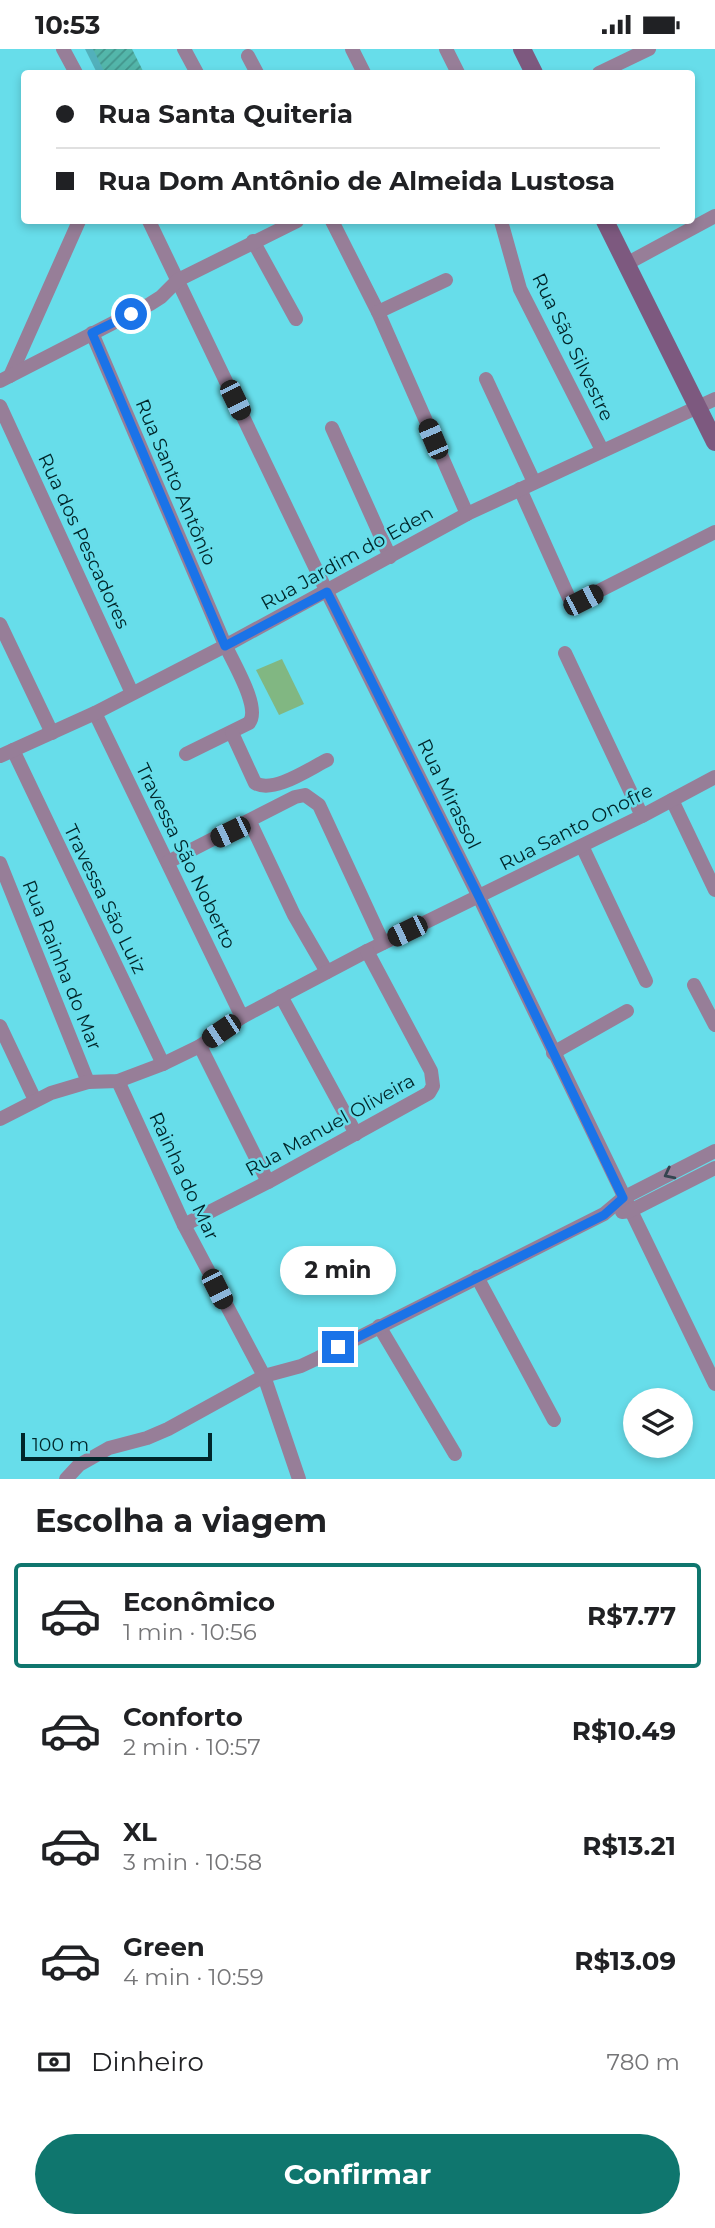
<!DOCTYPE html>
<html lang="pt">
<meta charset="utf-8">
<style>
body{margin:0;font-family:Montserrat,sans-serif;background:#f6f6f6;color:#202124;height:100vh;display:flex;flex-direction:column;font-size:26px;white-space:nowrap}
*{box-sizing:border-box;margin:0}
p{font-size:23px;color:#757577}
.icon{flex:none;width:38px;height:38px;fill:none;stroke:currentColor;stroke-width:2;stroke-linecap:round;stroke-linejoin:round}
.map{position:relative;height:1430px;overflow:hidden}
.drawer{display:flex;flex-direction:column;background:#fff;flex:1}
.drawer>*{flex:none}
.guide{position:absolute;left:21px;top:21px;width:674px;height:154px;border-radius:7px;box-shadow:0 4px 10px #0003;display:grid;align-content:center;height:154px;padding:0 35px;background:#fff}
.tools{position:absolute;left:623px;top:1339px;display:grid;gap:14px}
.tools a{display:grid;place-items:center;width:70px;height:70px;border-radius:50%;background:#fff;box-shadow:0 4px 10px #0003;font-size:35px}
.scale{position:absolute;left:21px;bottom:18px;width:191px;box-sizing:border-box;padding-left:7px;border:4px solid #00262a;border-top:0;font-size:19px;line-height:24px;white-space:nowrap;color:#00262a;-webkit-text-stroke:5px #67ddea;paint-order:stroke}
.end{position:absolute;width:32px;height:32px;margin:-16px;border:9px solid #1a73e8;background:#fff;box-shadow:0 0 0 4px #fff}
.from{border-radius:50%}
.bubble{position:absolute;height:49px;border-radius:24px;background:#fff;box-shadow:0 4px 10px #0003;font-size:23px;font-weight:700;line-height:49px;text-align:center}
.car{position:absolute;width:21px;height:42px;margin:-21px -10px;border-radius:9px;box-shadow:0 0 5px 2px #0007;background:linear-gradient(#222 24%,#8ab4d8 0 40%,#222 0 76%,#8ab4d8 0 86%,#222 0)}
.guide b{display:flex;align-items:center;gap:24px;height:66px;font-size:26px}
.guide b+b{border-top:2px solid #e0e0e0}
.guide i{width:18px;height:18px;background:#202124}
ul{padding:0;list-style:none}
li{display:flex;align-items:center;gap:21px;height:105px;margin:0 14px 10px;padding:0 21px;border:4px solid transparent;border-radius:7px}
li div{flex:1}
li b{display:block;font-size:26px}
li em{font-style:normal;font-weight:700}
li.selected{border-color:#0f766e}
li>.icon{width:63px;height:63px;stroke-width:1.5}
h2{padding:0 35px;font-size:32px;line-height:84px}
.pay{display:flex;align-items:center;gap:18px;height:77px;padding:0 35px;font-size:26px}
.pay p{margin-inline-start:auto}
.action{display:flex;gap:14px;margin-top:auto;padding:14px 35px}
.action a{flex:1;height:80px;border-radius:42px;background:#0f766e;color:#fff;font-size:28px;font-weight:700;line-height:80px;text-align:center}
.status{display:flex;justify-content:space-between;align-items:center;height:49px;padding:0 35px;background:#fff;direction:ltr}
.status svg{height:19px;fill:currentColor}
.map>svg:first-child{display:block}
.garden{fill:#81b782}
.shadow{fill:#0003}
.building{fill:url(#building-hatch)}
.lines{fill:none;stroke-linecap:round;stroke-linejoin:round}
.street{stroke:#977e98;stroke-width:14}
.secondary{stroke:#7d597f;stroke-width:18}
.oneway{stroke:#354550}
.route{stroke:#1a73e8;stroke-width:9}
.labels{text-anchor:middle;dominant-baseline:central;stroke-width:5;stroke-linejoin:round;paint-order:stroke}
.street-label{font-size:19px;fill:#00262a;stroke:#67ddea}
</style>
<div class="status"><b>10:53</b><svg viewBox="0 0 49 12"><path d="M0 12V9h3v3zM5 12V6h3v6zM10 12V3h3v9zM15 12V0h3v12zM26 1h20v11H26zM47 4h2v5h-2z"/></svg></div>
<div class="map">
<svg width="715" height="1430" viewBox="0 0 715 1430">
<defs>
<pattern id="building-hatch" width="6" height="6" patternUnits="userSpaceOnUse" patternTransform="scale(1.75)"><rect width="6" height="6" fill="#53b6aa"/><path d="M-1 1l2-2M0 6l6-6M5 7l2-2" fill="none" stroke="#42948b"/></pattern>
</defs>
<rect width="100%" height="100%" fill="#67ddea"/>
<!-- garden -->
<polygon class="garden" points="282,610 304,655 279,666 256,621"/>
<!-- shadow -->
<polygon class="shadow" points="85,0 130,0 142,24 97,24"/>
<!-- building -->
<polygon class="building" points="93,0 132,0 144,24 105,24"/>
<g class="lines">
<!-- street -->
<g class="street">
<polyline points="63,0 76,24"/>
<polyline points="184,0 197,24"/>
<polyline points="352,0 364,24"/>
<polyline points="446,0 458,24"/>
<polyline points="248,7 257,24"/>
<polyline points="599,24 649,0"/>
<polyline points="149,172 327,543 479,848 715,1335"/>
<polyline points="332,172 378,263 467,465"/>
<polyline points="501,172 520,240 602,401"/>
<polyline points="253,192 296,270"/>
<polyline points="626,215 715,167"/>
<polyline points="378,263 446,231"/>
<path d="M92,284C136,386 179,489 223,591C230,609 262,658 249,674L186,705"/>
<polyline points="10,327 79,172"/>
<polyline points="486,330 534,433"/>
<polyline points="0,332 150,255 161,248 178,231 297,172"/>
<polyline points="0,357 132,644"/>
<polyline points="332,379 390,508"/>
<polyline points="520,440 569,549 573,552 583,550 715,483"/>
<polyline points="0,575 52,684"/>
<polyline points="565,604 642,767"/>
<polyline points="95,664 242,968"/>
<path d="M232,684L255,734C273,745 309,720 327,711"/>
<polyline points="13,701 163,1015"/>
<polyline points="0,707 95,664 225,597 467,465 715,350"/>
<polyline points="672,751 715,841"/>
<polyline points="250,773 294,866 327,923"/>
<polyline points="582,797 646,932"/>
<polyline points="168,813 295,748 305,746 319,756 383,894"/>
<polyline points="0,814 88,1033"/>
<polyline points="694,936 715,976"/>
<polyline points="281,947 356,1085"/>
<polyline points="0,977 35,1051"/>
<polyline points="200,997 268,1133"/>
<polyline points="553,1004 627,962"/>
<polyline points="118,1032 184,1176 264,1327 299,1430"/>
<polyline points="0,1070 51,1044 88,1033 118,1032 163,1015 200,997 242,968 367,902 642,767 715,728"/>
<polyline points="622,1163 630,1162 715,1119"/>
<polyline points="184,1176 268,1133 429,1044 433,1037 431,1022 367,902"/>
<polyline points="477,1228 554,1371"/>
<polyline points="379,1277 455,1405"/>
<polyline points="66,1430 79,1416 109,1399 147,1389 168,1380 264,1327 301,1317 318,1309 604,1165 623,1149 715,1102"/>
</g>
<!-- secondary -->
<g class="secondary">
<polyline points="522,0 534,24"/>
<polyline points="605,172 715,393"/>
</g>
</g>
<!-- one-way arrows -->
<defs><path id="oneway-chevron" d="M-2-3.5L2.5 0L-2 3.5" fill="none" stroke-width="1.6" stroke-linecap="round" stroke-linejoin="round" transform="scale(1.75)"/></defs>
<use class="oneway" href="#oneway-chevron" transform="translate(669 1125) rotate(153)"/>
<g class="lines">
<!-- route -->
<polyline class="route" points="131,265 92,284 225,597 327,543 479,848 623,1149 604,1166 338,1298"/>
</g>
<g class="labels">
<!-- street labels -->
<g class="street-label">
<text transform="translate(573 298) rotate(64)">Rua São Silvestre</text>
<text transform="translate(176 433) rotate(67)">Rua Santo Antônio</text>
<text transform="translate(84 492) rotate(65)">Rua dos Pescadores</text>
<text transform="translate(347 509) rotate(-29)">Rua Jardim do Eden</text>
<text transform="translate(449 745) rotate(64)">Rua Mirassol</text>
<text transform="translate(576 778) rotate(-27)">Rua Santo Onofre</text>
<text transform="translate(186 807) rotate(64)">Travessa São Noberto</text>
<text transform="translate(105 850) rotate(64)">Travessa São Luiz</text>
<text transform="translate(62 916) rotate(68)">Rua Rainha do Mar</text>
<text transform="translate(330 1076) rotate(-29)">Rua Manuel Oliveira</text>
<text transform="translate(184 1127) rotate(65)">Rainha do Mar</text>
</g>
</g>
</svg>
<div class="tools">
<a><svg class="icon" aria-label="layers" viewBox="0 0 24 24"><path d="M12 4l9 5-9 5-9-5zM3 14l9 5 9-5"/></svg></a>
</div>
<div class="scale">100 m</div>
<i class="end from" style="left:131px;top:265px"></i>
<i class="end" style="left:338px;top:1298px"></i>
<div class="bubble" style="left:280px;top:1197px;width:116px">2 min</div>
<i class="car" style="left:235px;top:351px;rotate:154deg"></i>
<i class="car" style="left:433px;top:390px;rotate:337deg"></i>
<i class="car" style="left:583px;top:551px;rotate:63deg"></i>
<i class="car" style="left:230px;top:783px;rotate:244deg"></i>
<i class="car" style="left:407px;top:882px;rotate:244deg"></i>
<i class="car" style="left:221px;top:982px;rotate:236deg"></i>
<i class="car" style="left:217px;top:1240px;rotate:153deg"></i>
<div class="guide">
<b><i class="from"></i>Rua Santa Quiteria</b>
<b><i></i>Rua Dom Antônio de Almeida Lustosa</b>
</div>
</div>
<section class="drawer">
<h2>Escolha a viagem</h2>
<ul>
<li class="selected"><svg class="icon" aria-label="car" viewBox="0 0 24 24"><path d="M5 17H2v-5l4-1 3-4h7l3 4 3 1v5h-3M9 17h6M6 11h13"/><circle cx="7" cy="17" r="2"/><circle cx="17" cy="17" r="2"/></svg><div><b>Econômico</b><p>1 min · 10:56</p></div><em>R$7.77</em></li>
<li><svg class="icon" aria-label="car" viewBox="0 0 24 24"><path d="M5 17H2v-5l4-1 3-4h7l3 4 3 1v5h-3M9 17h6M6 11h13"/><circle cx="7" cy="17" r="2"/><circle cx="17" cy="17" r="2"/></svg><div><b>Conforto</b><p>2 min · 10:57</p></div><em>R$10.49</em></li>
<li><svg class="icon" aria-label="car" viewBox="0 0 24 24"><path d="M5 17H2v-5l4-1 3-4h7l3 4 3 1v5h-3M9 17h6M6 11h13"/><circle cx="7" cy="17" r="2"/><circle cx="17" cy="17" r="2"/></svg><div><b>XL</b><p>3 min · 10:58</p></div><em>R$13.21</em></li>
<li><svg class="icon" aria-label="car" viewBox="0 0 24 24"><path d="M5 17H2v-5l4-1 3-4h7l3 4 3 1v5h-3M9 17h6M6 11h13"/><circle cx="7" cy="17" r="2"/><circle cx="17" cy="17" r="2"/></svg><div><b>Green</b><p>4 min · 10:59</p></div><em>R$13.09</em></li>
</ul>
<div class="pay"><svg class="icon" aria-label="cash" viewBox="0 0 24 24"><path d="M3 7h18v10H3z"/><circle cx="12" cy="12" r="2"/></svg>Dinheiro<p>780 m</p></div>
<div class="action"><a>Confirmar</a></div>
</section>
